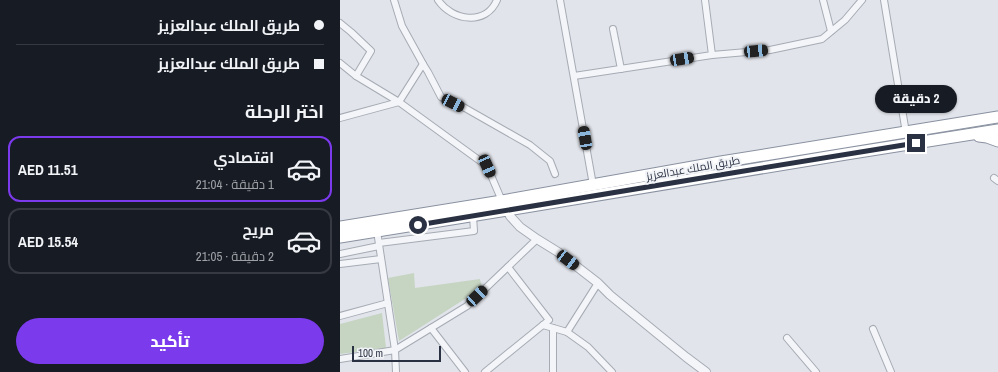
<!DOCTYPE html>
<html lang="ar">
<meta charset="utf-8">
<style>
body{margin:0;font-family:"Archivo Narrow",Cairo,sans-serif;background:#242831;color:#f1f3f6;direction:rtl;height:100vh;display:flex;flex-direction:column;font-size:15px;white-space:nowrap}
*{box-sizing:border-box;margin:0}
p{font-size:13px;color:#9ea1a6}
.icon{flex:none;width:22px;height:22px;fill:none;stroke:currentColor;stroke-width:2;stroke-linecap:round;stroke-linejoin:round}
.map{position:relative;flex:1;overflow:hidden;direction:ltr}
.sheet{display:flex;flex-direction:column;background:#171b24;width:340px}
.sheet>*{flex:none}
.hud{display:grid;align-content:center;height:88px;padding:0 16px;background:#171b24}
.scale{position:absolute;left:12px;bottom:10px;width:89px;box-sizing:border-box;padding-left:4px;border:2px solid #2a3142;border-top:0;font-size:11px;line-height:14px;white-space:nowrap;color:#2a3142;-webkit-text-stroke:3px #f1f3f7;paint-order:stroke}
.end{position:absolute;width:18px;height:18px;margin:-9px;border:5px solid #2a3142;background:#fff;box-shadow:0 0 0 2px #fff}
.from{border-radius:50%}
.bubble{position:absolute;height:28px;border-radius:14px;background:#171b24;box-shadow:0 1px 3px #0004;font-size:13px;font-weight:800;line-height:28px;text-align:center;direction:rtl}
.car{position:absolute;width:12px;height:24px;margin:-12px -6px;border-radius:5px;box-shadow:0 0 3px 1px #0007;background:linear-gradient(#222 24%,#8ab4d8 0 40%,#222 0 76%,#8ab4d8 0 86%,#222 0)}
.hud b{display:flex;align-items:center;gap:14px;height:38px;font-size:15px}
.hud b+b{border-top:1px solid #363941}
.hud i{width:10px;height:10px;background:#f1f3f6}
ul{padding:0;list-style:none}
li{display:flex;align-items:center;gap:12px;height:66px;margin:0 8px 6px;padding:0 8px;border:2px solid #363941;border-radius:12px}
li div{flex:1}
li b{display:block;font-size:15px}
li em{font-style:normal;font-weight:800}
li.current{border-color:#7c3aed}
li>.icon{width:36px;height:36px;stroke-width:1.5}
h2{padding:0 16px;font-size:18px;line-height:48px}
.cta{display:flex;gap:8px;margin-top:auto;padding:8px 16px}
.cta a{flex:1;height:46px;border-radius:24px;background:#7c3aed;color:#fff;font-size:16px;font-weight:800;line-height:46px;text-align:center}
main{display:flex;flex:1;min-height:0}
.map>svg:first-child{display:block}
.green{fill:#c6d4c2}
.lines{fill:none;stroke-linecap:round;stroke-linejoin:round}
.minor-casing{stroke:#a6abb4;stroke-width:8}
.tertiary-casing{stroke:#a6abb4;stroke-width:10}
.trunk-casing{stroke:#8991a0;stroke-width:13}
.minor{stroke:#f4f5f8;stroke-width:6}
.tertiary{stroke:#f4f5f8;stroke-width:8}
.trunk{stroke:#fff;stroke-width:11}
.route{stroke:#2a3142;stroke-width:5}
.labels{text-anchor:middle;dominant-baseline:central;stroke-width:4;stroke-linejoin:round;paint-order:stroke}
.street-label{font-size:11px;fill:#2a3142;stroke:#f1f3f7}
</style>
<main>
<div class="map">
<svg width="658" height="372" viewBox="0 0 658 372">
<rect width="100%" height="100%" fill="#e1e4ea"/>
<!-- green -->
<g class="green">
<polygon points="74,273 75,288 140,279 142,288 59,341 48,278"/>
<polygon points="42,313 46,348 0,354 0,324"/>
</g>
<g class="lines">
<!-- minor casing -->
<g class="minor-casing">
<g id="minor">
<polyline points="54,0 62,26 83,64 88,72 101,97 125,108 190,145 210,161 215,174"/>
<path d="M98,0C112,21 146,26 157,0"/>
<polyline points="220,0 253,185"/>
<polyline points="483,0 491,31"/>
<polyline points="544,0 566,133"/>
<polyline points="0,23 11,32 31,51 16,76"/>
<polyline points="273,29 281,69"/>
<polyline points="372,55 430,50 482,39 505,20 522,0"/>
<polyline points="0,63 16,76 59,102 147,166 162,201"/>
<polyline points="234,76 372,55 365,0"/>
<polyline points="0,118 59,102 83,64"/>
<polyline points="654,178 658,181"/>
<polyline points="37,231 55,350 56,372"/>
<polyline points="39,243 134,231 133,216"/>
<polyline points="0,254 39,246"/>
<polyline points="0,264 41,259"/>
<polyline points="0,316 48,303"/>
<polyline points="203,325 227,332 248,347 272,372"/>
<polyline points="91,328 125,372"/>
<polyline points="533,329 551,372"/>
<polyline points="227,332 258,283"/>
<polyline points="447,338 476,372"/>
<polyline points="0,359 55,350 127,306 197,239"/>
<polyline points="145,372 209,320 168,267"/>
<polyline points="213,372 213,328"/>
</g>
</g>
<!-- tertiary casing -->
<g class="tertiary-casing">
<polyline id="tertiary" points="165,206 170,216 180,227 197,239 218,252 258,283 270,295 346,357 366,372"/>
</g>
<!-- trunk casing -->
<g class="trunk-casing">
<g id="trunk">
<polyline points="639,136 647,137 658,141"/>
<polyline points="0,227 162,201 381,162 658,117"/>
<polyline points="0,237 167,210 506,154 658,130"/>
</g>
</g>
<!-- minor -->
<use href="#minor" class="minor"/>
<!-- tertiary -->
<use href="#tertiary" class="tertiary"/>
<!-- trunk -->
<use href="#trunk" class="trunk"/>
</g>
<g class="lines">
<!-- route -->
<polyline class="route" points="78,225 398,172 576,143"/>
</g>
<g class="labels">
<!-- street labels -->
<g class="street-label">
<text transform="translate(353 168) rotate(-10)">طريق الملك عبدالعزيز</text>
</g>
</g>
</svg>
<div class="scale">100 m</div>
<i class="end from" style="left:78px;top:225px"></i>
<i class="end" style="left:576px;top:143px"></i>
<div class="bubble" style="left:535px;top:85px;width:82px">2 دقيقة</div>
<i class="car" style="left:416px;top:51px;rotate:85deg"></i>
<i class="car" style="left:342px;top:59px;rotate:81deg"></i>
<i class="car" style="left:113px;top:103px;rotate:116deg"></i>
<i class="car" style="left:245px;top:138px;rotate:350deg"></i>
<i class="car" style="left:147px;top:166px;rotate:156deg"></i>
<i class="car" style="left:228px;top:260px;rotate:127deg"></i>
<i class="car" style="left:137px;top:296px;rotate:47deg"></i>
</div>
<section class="sheet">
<div class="hud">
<b><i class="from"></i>طريق الملك عبدالعزيز</b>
<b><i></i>طريق الملك عبدالعزيز</b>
</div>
<h2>اختر الرحلة</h2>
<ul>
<li class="current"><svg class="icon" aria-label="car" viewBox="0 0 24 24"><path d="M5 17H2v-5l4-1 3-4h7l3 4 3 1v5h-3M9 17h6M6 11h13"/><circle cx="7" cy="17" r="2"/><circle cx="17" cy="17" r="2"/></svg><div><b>اقتصادي</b><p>1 دقيقة · 21:04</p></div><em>AED 11.51</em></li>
<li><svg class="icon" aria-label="car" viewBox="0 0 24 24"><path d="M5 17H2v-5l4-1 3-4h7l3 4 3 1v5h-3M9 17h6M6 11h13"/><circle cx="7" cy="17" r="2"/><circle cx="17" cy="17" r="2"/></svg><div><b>مريح</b><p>2 دقيقة · 21:05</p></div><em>AED 15.54</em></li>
</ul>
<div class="cta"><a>تأكيد</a></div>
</section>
</main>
